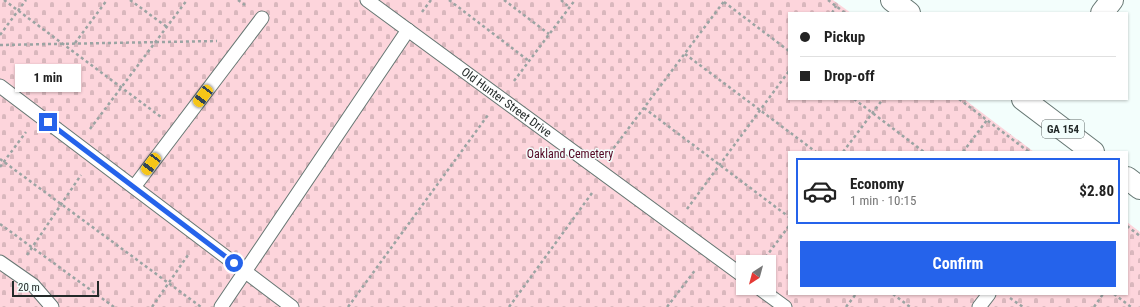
<!DOCTYPE html>
<meta charset="utf-8">
<style>
body{margin:0;font-family:"Roboto Condensed",sans-serif;background:#f6f6f6;color:#222;height:100vh;display:flex;flex-direction:column;font-size:15px;white-space:nowrap}
*{box-sizing:border-box;margin:0}
p{font-size:13px;color:#767676}
.icon{flex:none;width:22px;height:22px;fill:none;stroke:currentColor;stroke-width:2;stroke-linecap:round;stroke-linejoin:round}
.map{position:relative;flex:1;overflow:hidden}
.drawer{position:absolute;left:788px;top:151px;width:340px;height:144px;display:flex;flex-direction:column;background:#fff;border-radius:0px;box-shadow:0 1px 3px #0004}
.drawer>*{flex:none}
.banner{position:absolute;left:788px;top:12px;width:340px;height:88px;border-radius:0px;box-shadow:0 1px 3px #0004;display:grid;align-content:center;height:88px;padding:0 12px;background:#fff}
.needle{width:26px;rotate:216deg}
.fabs{position:absolute;left:736px;top:255px;display:grid;gap:8px}
.fabs a{display:grid;place-items:center;width:40px;height:40px;border-radius:0px;background:#fff;box-shadow:0 1px 3px #0004;font-size:20px}
.scale{position:absolute;left:12px;bottom:10px;width:87px;box-sizing:border-box;padding-left:4px;border:2px solid #232a29;border-top:0;font-size:11px;line-height:14px;white-space:nowrap;color:#232a29;-webkit-text-stroke:3px #f3fefc;paint-order:stroke}
.end{position:absolute;width:18px;height:18px;margin:-9px;border:5px solid #2563eb;background:#fff;box-shadow:0 0 0 2px #fff}
.from{border-radius:50%}
.bubble{position:absolute;height:28px;border-radius:0px;background:#fff;box-shadow:0 1px 3px #0004;font-size:13px;font-weight:700;line-height:28px;text-align:center}
.car{position:absolute;width:12px;height:24px;margin:-12px -6px;border-radius:5px;box-shadow:0 0 3px 1px #0007;background:linear-gradient(#f5c518 24%,#345 0 40%,#f5c518 0 76%,#345 0 86%,#f5c518 0)}
.banner b{display:flex;align-items:center;gap:14px;height:38px;font-size:15px}
.banner b+b{border-top:1px solid #e0e0e0}
.banner i{width:10px;height:10px;background:#222}
ul{padding:7px 0 0;list-style:none}
li{display:flex;align-items:center;gap:12px;height:66px;margin:0 8px 6px;padding:0 4px;border:2px solid transparent;border-radius:0px}
li div{flex:1}
li b{display:block;font-size:15px}
li em{font-style:normal;font-weight:700}
li.active{border-color:#2563eb}
li>.icon{width:36px;height:36px;stroke-width:1.5}
.action{display:flex;gap:8px;margin-top:auto;padding:8px 12px}
.action a{flex:1;height:46px;border-radius:0px;background:#2563eb;color:#fff;font-size:16px;font-weight:700;line-height:46px;text-align:center}
.map>svg:first-child{display:block}
.cemetery{fill:url(#cemetery-stones);fill-rule:evenodd}
.lines{fill:none;stroke-linecap:round;stroke-linejoin:round}
.service-casing{stroke:#667773;stroke-width:15}
.minor-casing{stroke:#667773;stroke-width:24}
.primary-casing{stroke:#667773;stroke-width:24}
.path{stroke:#9ba4a3;stroke-width:2.5;stroke-dasharray:3 3;stroke-linecap:butt}
.service{stroke:#fff;stroke-width:13}
.minor{stroke:#fff;stroke-width:22}
.primary{stroke:#fff;stroke-width:22}
.route{stroke:#2563eb;stroke-width:5}
.labels{text-anchor:middle;dominant-baseline:central;stroke-width:3;stroke-linejoin:round;paint-order:stroke}
.shield{fill:#f3fefc;stroke:#616a68;stroke-width:1}
.shield-label{font-size:11px;font-weight:bold;fill:#232a29}
.street-label{font-size:12px;fill:#232a29;stroke:#f3fefc}
.park-label{font-size:12px;fill:#520622;stroke:#f3fefc}
</style>
<div class="map">
<svg width="1140" height="307" viewBox="0 0 1140 307">
<defs>
<pattern id="cemetery-stones" width="16" height="16" patternUnits="userSpaceOnUse"><rect width="16" height="16" fill="#fdd5dc"/><path d="M2 7V4a2 2 0 0 1 4 0v3zM10 15v-3a2 2 0 0 1 4 0v3z" fill="#d9b7bd"/></pattern>
</defs>
<rect width="100%" height="100%" fill="#f3fefc"/>
<!-- cemetery -->
<path class="cemetery" d="M0,0H833L851,13H789V99H964L1034,152H789V294H1127V222L1140,232V307H0ZM743,262H769V288H743Z"/>
<g class="lines">
<!-- service casing -->
<g class="service-casing">
<g id="service">
<path id="s1" d="M367,0L743,276"/>
<polyline points="0,86 292,307"/>
<polyline points="134,187 262,18"/>
<polyline points="0,262 33,285 52,307"/>
<polyline points="759,288 785,307"/>
<polyline points="221,307 408,30"/>
<polyline points="979,307 989,294"/>
</g>
</g>
<!-- minor casing -->
<g class="minor-casing">
<polyline id="minor" points="1102,13 1112,0"/>
</g>
<!-- primary casing -->
<g class="primary-casing">
<g id="primary">
<polyline points="892,0 909,13"/>
<polyline points="1023,99 1093,152"/>
<polyline points="1127,178 1140,188"/>
</g>
</g>
<!-- path -->
<g class="path">
<polyline points="4,0 161,117"/>
<polyline points="130,0 167,27"/>
<polyline points="238,0 245,5"/>
<polyline points="449,0 529,61"/>
<polyline points="504,0 549,34"/>
<polyline points="561,0 569,7"/>
<polyline points="828,0 845,13"/>
<polyline points="724,2 789,51"/>
<polyline points="422,12 431,0"/>
<polyline points="832,13 836,6"/>
<polyline points="0,35 26,0"/>
<polyline points="75,43 107,0"/>
<polyline points="0,45 217,41"/>
<polyline points="685,54 816,152"/>
<polyline points="514,81 575,0"/>
<polyline points="854,99 924,152"/>
<polyline points="959,99 1029,152"/>
<polyline points="644,108 789,217"/>
<polyline points="90,129 187,0"/>
<polyline points="843,152 883,99"/>
<polyline points="963,152 987,120"/>
<polyline points="610,153 725,0"/>
<polyline points="0,159 201,307"/>
<polyline points="0,167 26,132"/>
<polyline points="687,209 789,71"/>
<polyline points="0,224 114,307"/>
<polyline points="1127,226 1140,236"/>
<polyline points="27,255 81,175"/>
<polyline points="762,262 789,226"/>
<polyline points="893,294 910,307"/>
<polyline points="1114,294 1131,307"/>
<polyline points="1010,298 1023,307"/>
<polyline points="152,307 188,255"/>
<polyline points="348,307 488,115"/>
<polyline points="509,307 592,193"/>
<polyline points="667,307 696,269"/>
<polyline points="846,307 856,294"/>
<polyline points="1094,307 1103,294"/>
</g>
<!-- service -->
<use href="#service" class="service"/>
<!-- minor -->
<use href="#minor" class="minor"/>
<!-- primary -->
<use href="#primary" class="primary"/>
</g>
<g class="lines">
<!-- route -->
<polyline class="route" points="48,122 234,263"/>
</g>
<g class="labels">
<!-- shield labels -->
<rect class="shield" x="1042" y="120" width="42" height="18" rx="3"/>
<g class="shield-label">
<text x="1063" y="129">GA 154</text>
</g>
<!-- street labels -->
<g class="street-label">
<text stroke="none"><textPath href="#s1" startOffset="173">Old Hunter Street Drive</textPath></text>
</g>
<!-- park labels -->
<g class="park-label">
<text x="570" y="154">Oakland Cemetery</text>
</g>
</g>
</svg>
<div class="fabs">
<a><svg class="needle" viewBox="-14 -14 28 28"><path d="M0-13l5 13h-10z" fill="#e53935"/><path d="M0 13l5-13h-10z" fill="#767676"/></svg></a>
</div>
<div class="scale">20 m</div>
<i class="end from" style="left:234px;top:263px"></i>
<i class="end" style="left:48px;top:122px"></i>
<div class="bubble" style="left:15px;top:64px;width:66px">1 min</div>
<i class="car" style="left:203px;top:96px;rotate:217deg"></i>
<i class="car" style="left:151px;top:164px;rotate:217deg"></i>
<div class="banner">
<b><i class="from"></i>Pickup</b>
<b><i></i>Drop-off</b>
</div>
<section class="drawer">
<ul>
<li class="active"><svg class="icon" aria-label="car" viewBox="0 0 24 24"><path d="M5 17H2v-5l4-1 3-4h7l3 4 3 1v5h-3M9 17h6M6 11h13"/><circle cx="7" cy="17" r="2"/><circle cx="17" cy="17" r="2"/></svg><div><b>Economy</b><p>1 min · 10:15</p></div><em>$2.80</em></li>
</ul>
<div class="action"><a>Confirm</a></div>
</section>
</div>
